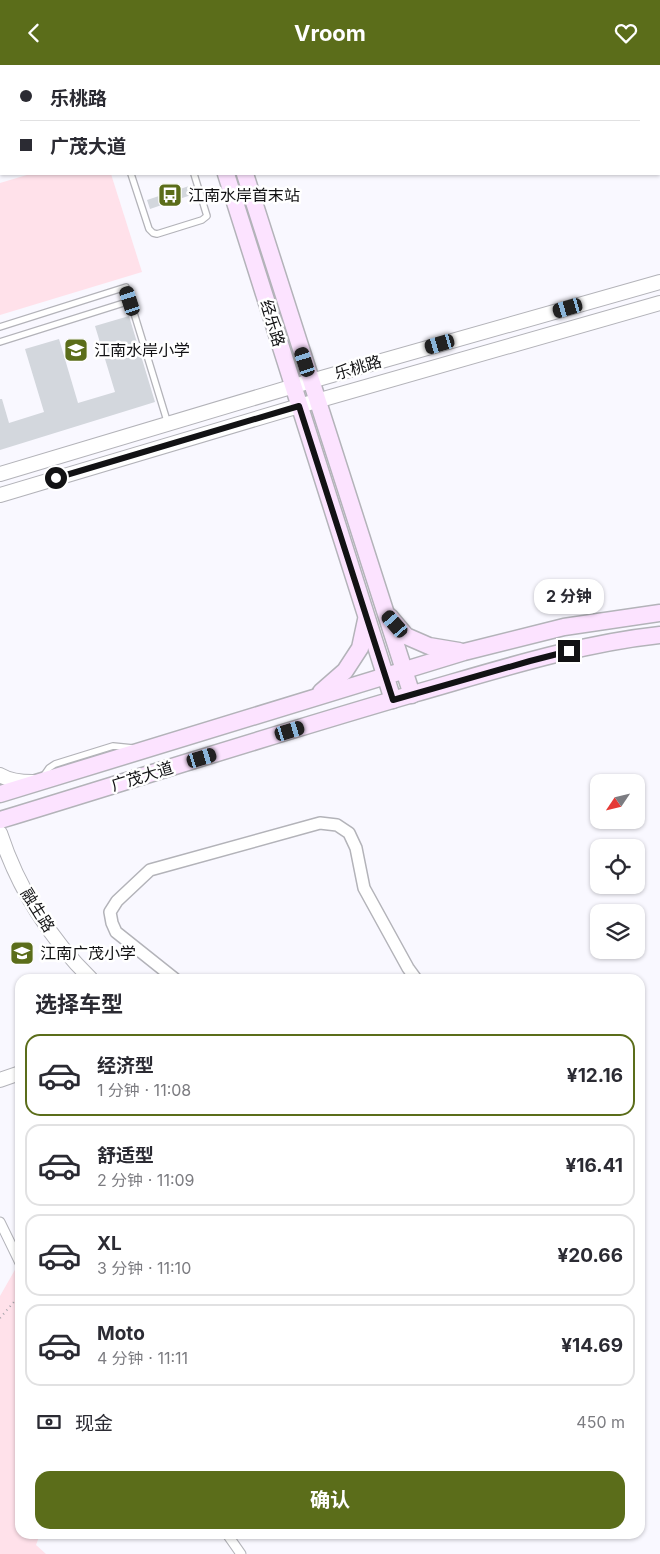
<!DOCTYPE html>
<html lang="zh">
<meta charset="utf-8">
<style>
body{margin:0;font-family:Inter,"Noto Sans SC",sans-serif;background:#f7f7f7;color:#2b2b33;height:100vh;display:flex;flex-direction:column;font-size:19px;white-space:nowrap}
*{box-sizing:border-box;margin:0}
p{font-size:16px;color:#7c7c81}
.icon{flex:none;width:28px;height:28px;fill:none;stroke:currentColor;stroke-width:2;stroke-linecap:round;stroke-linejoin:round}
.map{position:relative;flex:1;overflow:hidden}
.side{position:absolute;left:15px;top:909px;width:630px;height:565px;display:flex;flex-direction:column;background:#fff;border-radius:15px;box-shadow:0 1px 4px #0004}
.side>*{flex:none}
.banner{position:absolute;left:0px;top:0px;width:660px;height:110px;box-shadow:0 1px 4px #0004;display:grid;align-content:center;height:110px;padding:0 20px;background:#fff}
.needle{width:32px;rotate:235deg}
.controls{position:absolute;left:590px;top:709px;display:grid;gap:10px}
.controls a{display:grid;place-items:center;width:55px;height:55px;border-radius:10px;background:#fff;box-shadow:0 1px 4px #0004;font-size:25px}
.end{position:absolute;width:22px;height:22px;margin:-11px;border:6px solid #121214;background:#fff;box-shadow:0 0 0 2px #fff}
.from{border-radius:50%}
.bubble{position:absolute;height:35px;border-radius:15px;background:#fff;box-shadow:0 1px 4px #0004;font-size:16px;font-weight:700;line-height:35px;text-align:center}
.car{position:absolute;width:15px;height:30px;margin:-15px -8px;border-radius:6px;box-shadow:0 0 4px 1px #0007;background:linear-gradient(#222 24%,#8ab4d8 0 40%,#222 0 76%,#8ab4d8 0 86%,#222 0)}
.banner b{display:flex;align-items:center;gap:18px;height:48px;font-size:19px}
.banner b+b{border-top:1px solid #e1e1e2}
.banner i{width:12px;height:12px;background:#2b2b33}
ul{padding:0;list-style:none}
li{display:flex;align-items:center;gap:15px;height:82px;margin:0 10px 8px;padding:0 10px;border:2px solid #e1e1e2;border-radius:15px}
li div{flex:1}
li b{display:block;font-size:19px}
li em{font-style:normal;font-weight:700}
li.active{border-color:#5b6d1a}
li>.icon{width:45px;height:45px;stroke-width:1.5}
h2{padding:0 20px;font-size:22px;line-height:60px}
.pay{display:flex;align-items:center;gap:12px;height:55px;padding:0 20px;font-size:19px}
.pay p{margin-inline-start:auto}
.cta{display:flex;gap:10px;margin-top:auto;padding:10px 20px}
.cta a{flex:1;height:58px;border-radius:15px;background:#5b6d1a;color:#fff;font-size:20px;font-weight:700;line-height:58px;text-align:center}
header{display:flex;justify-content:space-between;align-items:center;height:65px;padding:0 20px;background:#5b6d1a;color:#fff;font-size:22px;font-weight:700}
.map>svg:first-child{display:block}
.green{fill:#ffe1ea}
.building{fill:#d3d7dd}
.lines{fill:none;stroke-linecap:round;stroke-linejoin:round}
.service-casing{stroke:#b3b3b9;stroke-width:8}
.pedestrian-casing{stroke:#b3b3b9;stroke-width:11}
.minor-casing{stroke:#b3b3b9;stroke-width:14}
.tertiary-casing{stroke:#b3b3b9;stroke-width:16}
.secondary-casing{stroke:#b3b3b9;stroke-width:19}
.path{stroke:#a4a3a9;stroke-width:2;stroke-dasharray:1 4;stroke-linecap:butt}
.service{stroke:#fff;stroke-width:5.5}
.pedestrian{stroke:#fff;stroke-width:9}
.minor{stroke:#fff;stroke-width:11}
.tertiary{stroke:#fff;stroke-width:14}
.secondary{stroke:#fce3ff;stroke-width:16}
.route{stroke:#121214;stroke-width:6}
.labels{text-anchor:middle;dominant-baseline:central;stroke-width:5;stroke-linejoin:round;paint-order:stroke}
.poi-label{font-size:16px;fill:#121214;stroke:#fff;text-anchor:start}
.street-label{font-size:16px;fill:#121214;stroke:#fff}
</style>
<header><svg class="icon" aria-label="back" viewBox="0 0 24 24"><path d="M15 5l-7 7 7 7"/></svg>Vroom<svg class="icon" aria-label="heart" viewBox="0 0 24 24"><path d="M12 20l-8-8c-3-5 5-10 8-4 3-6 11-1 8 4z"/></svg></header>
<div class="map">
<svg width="660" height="1489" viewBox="0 0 660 1489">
<rect width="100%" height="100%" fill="#f9f8ff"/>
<!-- green -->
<g class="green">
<polygon points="30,109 111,109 142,207 0,250 0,118"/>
<polygon points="20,1200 20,1469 40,1469 36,1480 46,1489 0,1489 0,1231 16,1203"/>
</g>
<!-- building -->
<g class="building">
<polygon points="192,120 194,129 150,144 147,135"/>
<polygon points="129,251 155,337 0,385 0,334 2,334 9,358 44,347 25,284 59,274 78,338 115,327 95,261"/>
</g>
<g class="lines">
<!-- service casing -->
<g class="service-casing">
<g id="service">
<polyline points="131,109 149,164 153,168 157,169 202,155 207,151 194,109"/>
<polyline points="0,262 126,222 168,359"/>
<polyline points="0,277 130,236"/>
<polyline points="42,713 49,703 55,699 113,681 133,683"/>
</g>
</g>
<!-- pedestrian casing -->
<g class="pedestrian-casing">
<g id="pedestrian">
<polyline points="0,1157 20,1198"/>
<polyline points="227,1469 241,1489"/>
</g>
</g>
<!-- minor casing -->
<g class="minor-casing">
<polyline id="minor" points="175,914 116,867 112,858 110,847 117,836 150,805 320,758 337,760 349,768 356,783 364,823 408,903 416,914"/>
</g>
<!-- tertiary casing -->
<g class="tertiary-casing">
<g id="tertiary">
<polyline points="0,409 311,316 660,217"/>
<polyline points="0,430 299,341 660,238"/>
<path d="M0,710C10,716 21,717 33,717"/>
<path d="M0,768C18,823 50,874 91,914"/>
<polyline points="0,1015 20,1008"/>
</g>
</g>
<!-- secondary casing -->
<g class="secondary-casing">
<g id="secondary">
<polyline points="210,1 214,0"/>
<polyline points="259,1 263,0"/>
<polyline points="0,69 1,69"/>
<polyline points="0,85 1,85"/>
<polyline points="226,109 393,635"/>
<polyline points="245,109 412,630"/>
<polyline points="390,552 406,571 429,581 459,586"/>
<polyline points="321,627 345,606 360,583 366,555"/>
<polyline points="0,729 464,587 564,562 660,548"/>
<path d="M0,755C138,713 275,669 413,629C494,606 576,579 660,570"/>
</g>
</g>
<!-- path -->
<polyline class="path" points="0,1253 20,1230"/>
<!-- service -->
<use href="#service" class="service"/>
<!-- pedestrian -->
<use href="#pedestrian" class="pedestrian"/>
<!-- minor -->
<use href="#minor" class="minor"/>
<!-- tertiary -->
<use href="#tertiary" class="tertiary"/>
<!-- secondary -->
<use href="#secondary" class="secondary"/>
</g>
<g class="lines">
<!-- route -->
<polyline class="route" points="56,413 299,341 393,635 530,596 569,586"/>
</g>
<!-- icons -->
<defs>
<g id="bus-square" transform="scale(1.25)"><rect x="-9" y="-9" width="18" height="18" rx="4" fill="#5b6d1a" stroke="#fff"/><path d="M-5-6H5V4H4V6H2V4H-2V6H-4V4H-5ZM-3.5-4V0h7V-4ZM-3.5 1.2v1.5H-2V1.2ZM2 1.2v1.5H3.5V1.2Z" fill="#fff"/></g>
<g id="school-square" transform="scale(1.25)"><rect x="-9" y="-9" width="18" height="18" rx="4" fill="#5b6d1a" stroke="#fff"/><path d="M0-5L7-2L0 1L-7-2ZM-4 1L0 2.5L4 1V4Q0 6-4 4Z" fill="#fff"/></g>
</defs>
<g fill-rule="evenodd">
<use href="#bus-square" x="170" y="130"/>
<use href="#school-square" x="76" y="285"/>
<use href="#school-square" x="22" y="888"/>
</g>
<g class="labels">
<!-- poi labels -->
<g class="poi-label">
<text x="188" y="130">江南水岸首末站</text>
<text x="94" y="285">江南水岸小学</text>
<text x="40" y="888">江南广茂小学</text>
</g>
<!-- street labels -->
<g class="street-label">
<text transform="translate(273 258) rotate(73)">经乐路</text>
<text transform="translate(358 302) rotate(-16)">乐桃路</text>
<text transform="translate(142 711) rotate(-17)">广茂大道</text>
<text transform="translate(38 845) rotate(58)">融生路</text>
</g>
</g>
</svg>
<div class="controls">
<a><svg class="needle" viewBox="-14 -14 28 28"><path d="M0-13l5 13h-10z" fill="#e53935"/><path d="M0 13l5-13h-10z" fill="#7c7c81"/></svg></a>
<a><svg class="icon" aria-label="locate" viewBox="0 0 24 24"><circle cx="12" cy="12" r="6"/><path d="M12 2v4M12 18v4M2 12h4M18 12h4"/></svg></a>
<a><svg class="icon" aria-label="layers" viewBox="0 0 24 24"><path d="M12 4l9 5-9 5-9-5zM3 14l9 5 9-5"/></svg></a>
</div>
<i class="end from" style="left:56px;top:413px"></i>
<i class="end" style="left:569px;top:586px"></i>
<div class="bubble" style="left:534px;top:514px;width:70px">2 分钟</div>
<i class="car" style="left:130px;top:236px;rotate:342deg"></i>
<i class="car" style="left:568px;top:243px;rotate:254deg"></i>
<i class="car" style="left:440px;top:279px;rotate:254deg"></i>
<i class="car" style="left:305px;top:297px;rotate:342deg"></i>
<i class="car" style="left:395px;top:559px;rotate:319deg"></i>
<i class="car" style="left:290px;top:666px;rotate:73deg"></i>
<i class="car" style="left:202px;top:693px;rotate:73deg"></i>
<div class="banner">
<b><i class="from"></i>乐桃路</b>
<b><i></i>广茂大道</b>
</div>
<section class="side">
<h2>选择车型</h2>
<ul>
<li class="active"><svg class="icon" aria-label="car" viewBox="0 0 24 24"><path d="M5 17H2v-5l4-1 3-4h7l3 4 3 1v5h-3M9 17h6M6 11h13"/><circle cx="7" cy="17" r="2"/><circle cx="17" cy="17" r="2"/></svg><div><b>经济型</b><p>1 分钟 · 11:08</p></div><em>¥12.16</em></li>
<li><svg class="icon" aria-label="car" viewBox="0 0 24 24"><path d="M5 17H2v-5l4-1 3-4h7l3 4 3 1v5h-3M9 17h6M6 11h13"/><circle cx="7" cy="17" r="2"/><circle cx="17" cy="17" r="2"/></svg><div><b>舒适型</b><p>2 分钟 · 11:09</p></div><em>¥16.41</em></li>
<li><svg class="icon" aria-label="car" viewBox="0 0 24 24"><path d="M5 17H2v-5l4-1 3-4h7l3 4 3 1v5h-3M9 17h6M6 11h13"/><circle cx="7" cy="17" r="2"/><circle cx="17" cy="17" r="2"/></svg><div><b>XL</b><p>3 分钟 · 11:10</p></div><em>¥20.66</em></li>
<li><svg class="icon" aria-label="car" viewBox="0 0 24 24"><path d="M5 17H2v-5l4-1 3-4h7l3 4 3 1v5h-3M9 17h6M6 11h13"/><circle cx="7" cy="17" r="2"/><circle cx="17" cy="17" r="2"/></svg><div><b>Moto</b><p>4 分钟 · 11:11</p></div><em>¥14.69</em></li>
</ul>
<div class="pay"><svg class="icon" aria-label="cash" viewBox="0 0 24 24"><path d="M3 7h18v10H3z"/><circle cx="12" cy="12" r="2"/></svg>现金<p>450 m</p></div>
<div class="cta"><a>确认</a></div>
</section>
</div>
